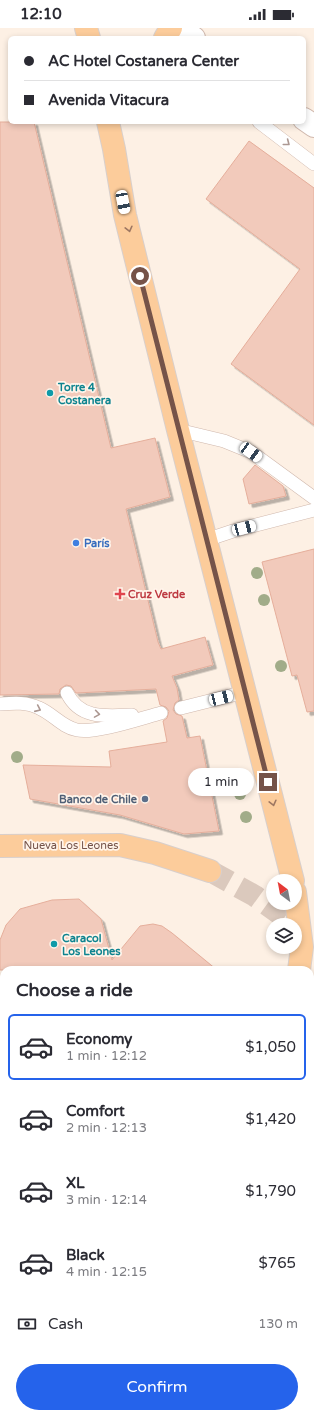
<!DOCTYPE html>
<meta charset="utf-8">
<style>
body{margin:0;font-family:"Varela Round",sans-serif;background:#f2f2f3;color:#2b2b33;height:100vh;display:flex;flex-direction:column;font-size:15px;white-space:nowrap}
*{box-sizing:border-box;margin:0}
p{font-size:13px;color:#7c7c81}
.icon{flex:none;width:22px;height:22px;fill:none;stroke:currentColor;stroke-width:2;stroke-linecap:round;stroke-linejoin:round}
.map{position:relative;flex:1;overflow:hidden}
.panel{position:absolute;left:0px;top:938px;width:314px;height:452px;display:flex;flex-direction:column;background:#fff;border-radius:12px 12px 0 0;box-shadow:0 2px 6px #0003}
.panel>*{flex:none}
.hud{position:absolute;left:8px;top:8px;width:298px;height:88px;border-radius:6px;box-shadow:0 2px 6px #0003;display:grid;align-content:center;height:88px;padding:0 16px;background:#fff}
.needle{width:26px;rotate:328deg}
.tools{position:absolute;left:266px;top:846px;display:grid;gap:8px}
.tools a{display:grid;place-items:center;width:36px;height:36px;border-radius:50%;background:#fff;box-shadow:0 2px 6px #0003;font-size:20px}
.end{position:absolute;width:18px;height:18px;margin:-9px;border:5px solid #755349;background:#fff;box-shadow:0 0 0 2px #fff}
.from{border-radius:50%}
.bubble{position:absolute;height:28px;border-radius:14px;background:#fff;box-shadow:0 2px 6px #0003;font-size:13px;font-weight:600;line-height:28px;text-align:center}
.car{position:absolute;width:12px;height:24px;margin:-12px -6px;border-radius:5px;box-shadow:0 0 3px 1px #0007;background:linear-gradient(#fff 24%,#345 0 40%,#fff 0 76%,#345 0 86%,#fff 0)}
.hud b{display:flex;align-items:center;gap:14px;height:38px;font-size:15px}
.hud b+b{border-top:1px solid #e1e1e2}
.hud i{width:10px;height:10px;background:#2b2b33}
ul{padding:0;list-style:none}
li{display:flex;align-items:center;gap:12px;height:66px;margin:0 8px 6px;padding:0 8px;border:2px solid transparent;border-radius:6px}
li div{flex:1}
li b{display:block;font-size:15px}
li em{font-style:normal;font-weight:600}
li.current{border-color:#2563eb}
li>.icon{width:36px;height:36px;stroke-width:1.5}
h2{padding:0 16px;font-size:18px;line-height:48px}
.pay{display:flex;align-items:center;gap:10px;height:44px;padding:0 16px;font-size:15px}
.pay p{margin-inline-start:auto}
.action{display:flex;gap:8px;margin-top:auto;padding:8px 16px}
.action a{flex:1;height:46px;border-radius:24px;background:#2563eb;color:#fff;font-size:16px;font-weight:600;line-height:46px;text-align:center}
.status{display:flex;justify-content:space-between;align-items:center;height:28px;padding:0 20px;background:#fff;direction:ltr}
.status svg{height:11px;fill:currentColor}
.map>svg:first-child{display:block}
.grass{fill:url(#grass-tufts)}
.building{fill:#f2cabb;stroke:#e5ae9b;filter:url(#shadow)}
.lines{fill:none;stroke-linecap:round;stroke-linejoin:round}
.primary-tunnel{stroke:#dbc9bd;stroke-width:22;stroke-dasharray:22 11;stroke-linecap:butt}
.service-casing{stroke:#d0b8ad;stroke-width:14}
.minor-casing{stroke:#d0b8ad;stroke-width:24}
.tertiary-casing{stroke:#d0b8ad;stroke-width:24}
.primary-casing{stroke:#d8cfcc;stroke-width:24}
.service{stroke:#fff;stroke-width:13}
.minor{stroke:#fff;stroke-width:22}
.tertiary{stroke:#fff;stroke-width:22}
.primary{stroke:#fccc9b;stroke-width:22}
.tree{fill:#a1ac89}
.oneway{stroke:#ac9892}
.oneway2{stroke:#9e7762}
.route{stroke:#755349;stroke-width:5}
.culture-dot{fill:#0f9aa8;stroke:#fff4ea;stroke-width:1.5}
.shop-dot{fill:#3f7fe0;stroke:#fff4ea;stroke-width:1.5}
.health-dot{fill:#e0444e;stroke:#fff4ea;stroke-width:1.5}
.service-dot{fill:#5c6f8a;stroke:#fff4ea;stroke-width:1.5}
.labels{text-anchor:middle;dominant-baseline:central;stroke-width:3.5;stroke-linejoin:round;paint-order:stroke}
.culture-label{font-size:11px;font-weight:bold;fill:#0d838f;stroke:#fff4ea;text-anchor:start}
.shop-label{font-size:11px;font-weight:bold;fill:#366cbe;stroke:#fff4ea;text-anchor:start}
.health-label{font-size:11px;font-weight:bold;fill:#be3a42;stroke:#fff4ea;text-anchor:start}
.service-label{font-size:11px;font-weight:bold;fill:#4e5e75;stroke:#fff4ea;text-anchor:end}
.street-label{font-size:11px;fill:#755349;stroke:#fff4ea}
</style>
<div class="status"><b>12:10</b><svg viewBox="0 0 49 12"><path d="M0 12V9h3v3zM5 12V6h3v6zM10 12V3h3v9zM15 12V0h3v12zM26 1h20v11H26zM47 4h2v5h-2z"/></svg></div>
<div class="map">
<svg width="314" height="1390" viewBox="0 0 314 1390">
<defs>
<pattern id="grass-tufts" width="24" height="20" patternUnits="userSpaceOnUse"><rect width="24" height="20" fill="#d7eac2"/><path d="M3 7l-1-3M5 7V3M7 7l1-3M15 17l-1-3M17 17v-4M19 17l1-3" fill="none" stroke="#b3c0a0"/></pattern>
<filter id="shadow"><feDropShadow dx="3.5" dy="3.5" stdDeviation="0" flood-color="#0004"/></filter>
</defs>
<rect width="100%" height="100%" fill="#fdf0e4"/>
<!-- grass -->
<polygon class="grass" points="313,990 314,1046 310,1055 310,997"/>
<!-- building -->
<g class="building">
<polygon points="0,94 34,94 111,420 155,410 170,469 126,481 158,614 161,621 205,609 213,637 172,648 177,660 179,672 175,675 173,682 176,686 182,688 187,710 200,708 219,803 184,806 120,787 30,771 23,737 111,739 109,723 167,714 163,693 167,690 169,683 166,679 160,677 156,661 76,665 71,658 66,657 60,661 59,666 0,667"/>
<polygon points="249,113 314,160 314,397 231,336 300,241 206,171"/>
<polygon points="255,437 283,458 286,468 249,476 243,451"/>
<polygon points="314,521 314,683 307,684 297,647 292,648 262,534"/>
<polygon points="79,871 101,891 112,932 140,898 153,896 162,898 172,905 217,942 0,942 0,912 6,897 20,881 52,872"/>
</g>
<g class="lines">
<!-- primary-tunnel -->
<polyline class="primary-tunnel" points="210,843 255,868 295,897"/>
<!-- service casing -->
<g class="service-casing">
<g id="service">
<polyline points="259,94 314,136"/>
<polyline points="178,402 224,413 251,424 314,470"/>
<polyline points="206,512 233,503 314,482"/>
<path d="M67,665C80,692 107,688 132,687"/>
<path d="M0,676C14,675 27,674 39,680C53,686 62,699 77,702C95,706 142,690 161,685"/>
<polyline points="181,680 245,664"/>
<polyline points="67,1390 69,1386"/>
</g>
</g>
<!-- minor casing -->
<g class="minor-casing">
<polyline id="minor" points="0,1258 4,1260"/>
</g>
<!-- tertiary casing -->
<g class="tertiary-casing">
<g id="tertiary">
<polyline points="180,0 194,10"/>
<polyline points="304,91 314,98"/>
</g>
</g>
<!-- primary casing -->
<g class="primary-casing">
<g id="primary">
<polyline points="86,0 89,10"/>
<polyline points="165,10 171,0"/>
<polyline points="108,94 114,121 125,187 178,402 293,853"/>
<polyline points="0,818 120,817 155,825 210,843"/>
<polyline points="295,864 302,919 299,942"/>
<polyline points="310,1080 314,1070"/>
<polyline points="276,1386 276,1390"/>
<polyline points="53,1390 55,1386"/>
</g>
</g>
<!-- service -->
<use href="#service" class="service"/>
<!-- minor -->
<use href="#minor" class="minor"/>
<!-- tertiary -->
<use href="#tertiary" class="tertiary"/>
<!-- primary -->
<use href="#primary" class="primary"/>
</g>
<!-- trees -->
<g class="tree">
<circle cx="257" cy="545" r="6"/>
<circle cx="264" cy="572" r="6"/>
<circle cx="281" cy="638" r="6"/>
<circle cx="17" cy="729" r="6"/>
<circle cx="240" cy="766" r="6"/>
<circle cx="246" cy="789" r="6"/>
</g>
<!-- one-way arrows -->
<defs><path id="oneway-chevron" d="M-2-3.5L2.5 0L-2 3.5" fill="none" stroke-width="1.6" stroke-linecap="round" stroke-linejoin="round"/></defs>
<g class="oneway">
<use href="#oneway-chevron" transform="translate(287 115) rotate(38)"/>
<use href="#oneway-chevron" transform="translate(38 681) rotate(24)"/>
<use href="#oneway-chevron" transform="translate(97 686) rotate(9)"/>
</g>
<g class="oneway2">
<use href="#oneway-chevron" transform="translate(129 201) rotate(76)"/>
<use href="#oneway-chevron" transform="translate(273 775) rotate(76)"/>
</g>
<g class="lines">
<!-- route -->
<polyline class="route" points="140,248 268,754"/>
</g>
<!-- markers -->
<g class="culture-dot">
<circle cx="50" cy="365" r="4"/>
<circle cx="54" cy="916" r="4"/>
</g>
<circle class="shop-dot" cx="76" cy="515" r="4"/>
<path class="health-dot" d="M118 560h4v4h4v4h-4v4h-4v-4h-4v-4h4z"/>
<circle class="service-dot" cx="145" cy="771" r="4"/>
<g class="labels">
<!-- culture labels -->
<g class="culture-label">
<text x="58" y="359">Torre 4<tspan x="58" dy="13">Costanera</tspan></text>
<text x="62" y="910">Caracol<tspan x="62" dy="13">Los Leones</tspan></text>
</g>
<!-- shop labels -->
<g class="shop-label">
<text x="84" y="515">París</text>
</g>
<!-- health labels -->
<g class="health-label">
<text x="128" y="566">Cruz Verde</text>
</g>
<!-- service labels -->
<g class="service-label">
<text x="137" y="771">Banco de Chile</text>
</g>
<!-- street labels -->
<g class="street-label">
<text x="71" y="817">Nueva Los Leones</text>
</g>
</g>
</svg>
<div class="tools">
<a><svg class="needle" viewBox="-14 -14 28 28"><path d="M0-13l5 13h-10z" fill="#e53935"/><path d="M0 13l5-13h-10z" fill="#7c7c81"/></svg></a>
<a><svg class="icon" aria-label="layers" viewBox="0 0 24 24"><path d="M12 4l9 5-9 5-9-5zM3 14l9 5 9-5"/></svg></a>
</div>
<i class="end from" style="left:140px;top:248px"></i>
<i class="end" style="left:268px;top:754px"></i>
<div class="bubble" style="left:188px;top:740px;width:66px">1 min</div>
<i class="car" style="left:123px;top:174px;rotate:169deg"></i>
<i class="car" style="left:251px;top:424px;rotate:126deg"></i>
<i class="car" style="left:244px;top:500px;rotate:75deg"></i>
<i class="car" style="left:221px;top:670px;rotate:76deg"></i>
<div class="hud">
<b><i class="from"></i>AC Hotel Costanera Center</b>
<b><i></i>Avenida Vitacura</b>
</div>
<section class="panel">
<h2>Choose a ride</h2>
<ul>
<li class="current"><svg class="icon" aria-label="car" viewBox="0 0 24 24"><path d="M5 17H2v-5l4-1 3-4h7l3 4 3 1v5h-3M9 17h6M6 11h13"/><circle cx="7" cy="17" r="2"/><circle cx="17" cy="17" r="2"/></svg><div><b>Economy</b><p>1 min · 12:12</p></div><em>$1,050</em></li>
<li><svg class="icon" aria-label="car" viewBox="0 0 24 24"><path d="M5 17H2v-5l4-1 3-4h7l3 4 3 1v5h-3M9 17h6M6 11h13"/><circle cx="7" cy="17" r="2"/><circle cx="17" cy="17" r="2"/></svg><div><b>Comfort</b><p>2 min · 12:13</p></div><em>$1,420</em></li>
<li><svg class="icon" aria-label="car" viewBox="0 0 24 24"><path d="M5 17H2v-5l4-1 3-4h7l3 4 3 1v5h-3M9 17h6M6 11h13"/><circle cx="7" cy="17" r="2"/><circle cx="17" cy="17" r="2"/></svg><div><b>XL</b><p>3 min · 12:14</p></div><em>$1,790</em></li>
<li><svg class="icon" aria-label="car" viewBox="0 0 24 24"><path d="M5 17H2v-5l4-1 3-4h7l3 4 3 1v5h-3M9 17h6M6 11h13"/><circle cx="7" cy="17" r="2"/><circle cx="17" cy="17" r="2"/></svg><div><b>Black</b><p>4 min · 12:15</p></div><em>$765</em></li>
</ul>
<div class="pay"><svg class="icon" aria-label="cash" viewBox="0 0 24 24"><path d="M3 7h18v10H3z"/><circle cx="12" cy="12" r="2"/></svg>Cash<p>130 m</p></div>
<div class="action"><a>Confirm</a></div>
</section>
</div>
